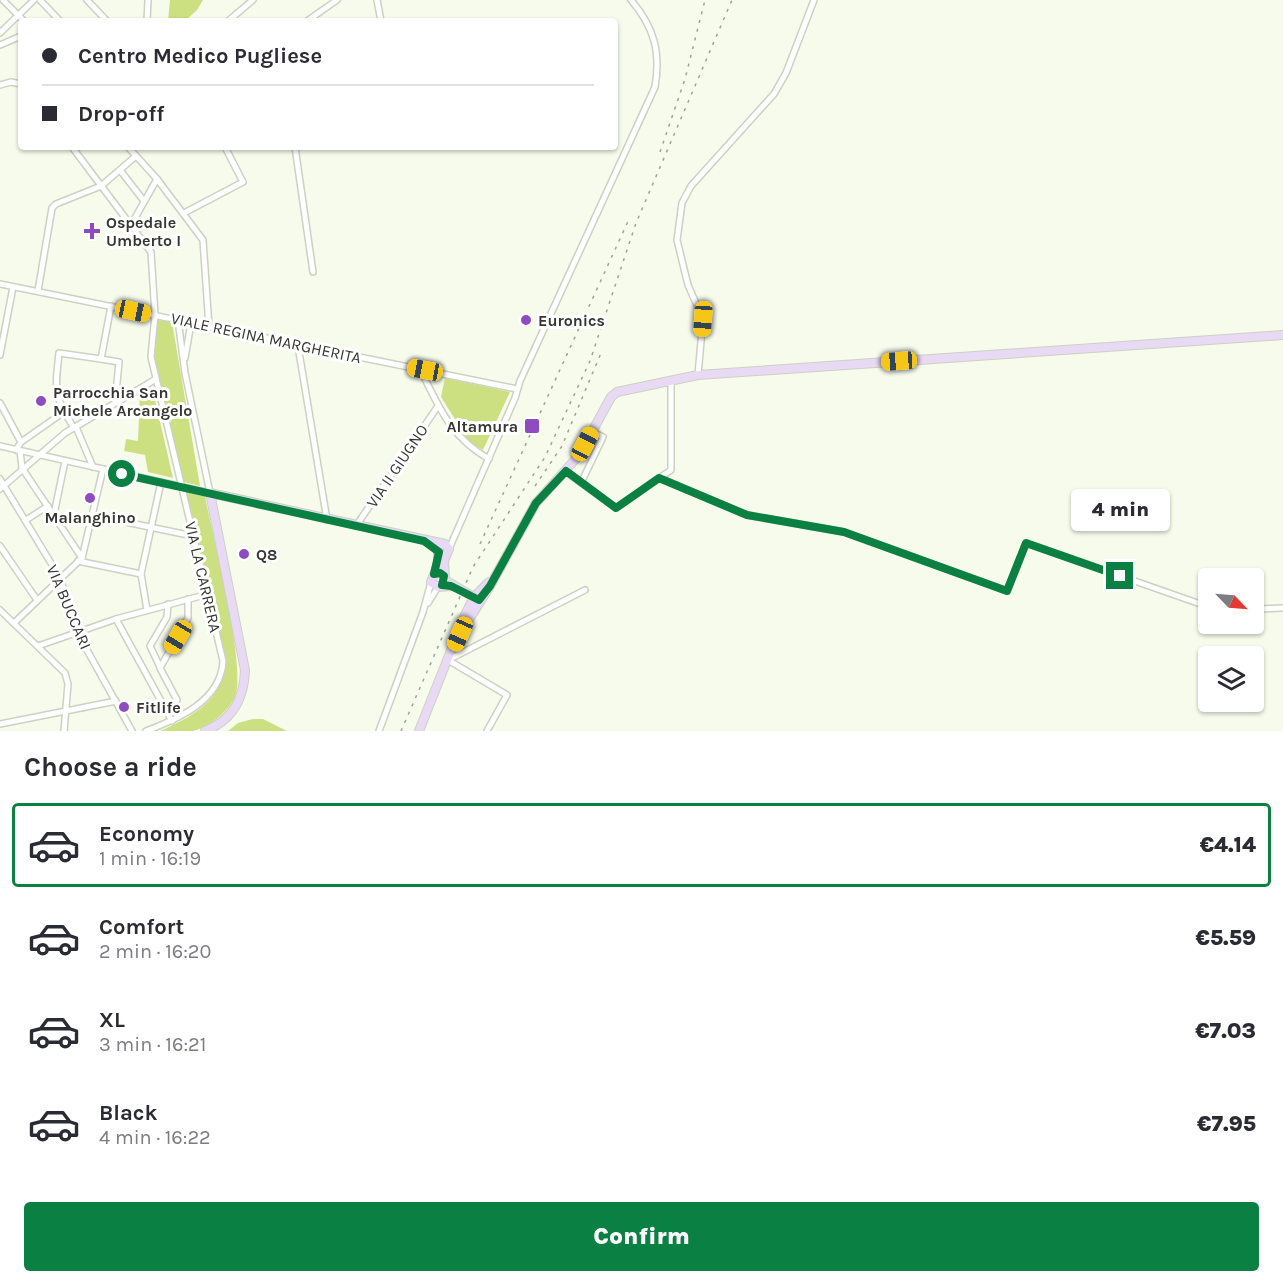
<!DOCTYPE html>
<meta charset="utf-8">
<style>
body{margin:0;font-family:Karla,sans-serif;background:#f7f7f7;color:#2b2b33;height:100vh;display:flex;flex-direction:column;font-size:22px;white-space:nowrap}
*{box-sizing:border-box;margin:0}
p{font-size:20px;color:#7c7c81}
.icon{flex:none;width:33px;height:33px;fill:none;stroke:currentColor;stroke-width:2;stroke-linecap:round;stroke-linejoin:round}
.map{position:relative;height:731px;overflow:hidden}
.drawer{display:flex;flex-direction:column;background:#fff;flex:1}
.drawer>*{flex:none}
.banner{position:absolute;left:18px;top:18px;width:600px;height:132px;border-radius:6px;box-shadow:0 2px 4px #0004;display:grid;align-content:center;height:132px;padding:0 24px;background:#fff}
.needle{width:39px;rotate:115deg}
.fabs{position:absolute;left:1198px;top:568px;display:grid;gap:12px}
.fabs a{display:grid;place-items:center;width:66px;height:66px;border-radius:6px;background:#fff;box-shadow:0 2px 4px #0004;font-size:30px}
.end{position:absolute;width:27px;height:27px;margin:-14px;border:8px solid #0b8043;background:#fff;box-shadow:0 0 0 3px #fff}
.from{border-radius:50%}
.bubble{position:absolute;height:42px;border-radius:6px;background:#fff;box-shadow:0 2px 4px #0004;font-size:20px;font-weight:800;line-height:42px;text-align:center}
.car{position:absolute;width:18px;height:36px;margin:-18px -9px;border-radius:8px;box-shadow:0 0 4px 2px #0007;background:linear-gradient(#f5c518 24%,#345 0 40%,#f5c518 0 76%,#345 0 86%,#f5c518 0)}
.banner b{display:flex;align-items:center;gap:21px;height:57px;font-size:22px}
.banner b+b{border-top:2px solid #e1e1e2}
.banner i{width:15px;height:15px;background:#2b2b33}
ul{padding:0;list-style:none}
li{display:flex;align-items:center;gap:18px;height:84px;margin:0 12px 9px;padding:0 12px;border:3px solid transparent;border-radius:6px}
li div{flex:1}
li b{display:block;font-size:22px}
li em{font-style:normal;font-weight:800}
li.current{border-color:#0b8043}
li>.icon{width:54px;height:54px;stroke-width:1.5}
h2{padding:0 24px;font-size:27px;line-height:72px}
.action{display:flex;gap:12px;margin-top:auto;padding:12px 24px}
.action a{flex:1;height:69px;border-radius:6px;background:#0b8043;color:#fff;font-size:24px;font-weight:800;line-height:69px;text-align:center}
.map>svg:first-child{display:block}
.green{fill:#cce081}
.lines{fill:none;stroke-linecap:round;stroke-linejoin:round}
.street-casing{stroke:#cdd1c3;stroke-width:8}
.secondary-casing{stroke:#cdd1c3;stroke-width:10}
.street{stroke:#fff;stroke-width:5}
.secondary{stroke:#e8daf4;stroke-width:8}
.rail{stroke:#9fa298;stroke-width:1.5;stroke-dasharray:3 6;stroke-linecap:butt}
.route{stroke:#0b8043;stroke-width:8}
.poi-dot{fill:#8f4cc1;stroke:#fff;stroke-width:2}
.labels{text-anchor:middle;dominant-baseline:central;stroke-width:6;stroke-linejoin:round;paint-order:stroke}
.poi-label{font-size:16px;font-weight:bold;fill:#363732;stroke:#fff;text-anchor:start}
.street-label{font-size:16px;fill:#363732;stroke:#fff}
</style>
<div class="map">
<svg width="1283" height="731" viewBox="0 0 1283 731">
<rect width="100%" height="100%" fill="#f7fbec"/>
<!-- green -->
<g class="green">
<polygon points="170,0 203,0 197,10 185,21 168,21"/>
<polygon points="158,320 172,322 200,486 184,482 154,356"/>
<polygon points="445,378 510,392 483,450 470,443 441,397"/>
<polygon points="148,391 154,396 173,478 148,472 145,455 124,451 126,439 138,441 140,392"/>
<path d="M186,492L205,496C212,534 247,667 235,697C229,711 208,728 193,731C183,731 170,731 160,731C191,717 218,704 226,667Z"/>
<polygon points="253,719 263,719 287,731 228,731 238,723"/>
</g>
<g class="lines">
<!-- street casing -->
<g class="street-casing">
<g id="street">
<polyline points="3,0 24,21"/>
<polyline points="40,0 60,21"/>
<polyline points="87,0 107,21"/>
<polyline points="377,0 381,21"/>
<polyline points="147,21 148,0"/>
<polyline points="228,21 253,0"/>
<polyline points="307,21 337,0"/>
<polyline points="0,33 34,0"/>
<polyline points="0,45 21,36"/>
<polyline points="0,85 11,82 21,84"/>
<path d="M72,147L151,252L155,315L151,357L223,661C221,701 178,719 146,731"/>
<polyline points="128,147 157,179 203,240 209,327"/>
<polyline points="295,147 313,272"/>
<polyline points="120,170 144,201"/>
<polyline points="184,213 243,182 225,147"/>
<polyline points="131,225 157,179"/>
<polyline points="0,284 517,389"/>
<polyline points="38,291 52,208 56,204 101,186 136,156"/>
<polyline points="298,346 327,520"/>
<polyline points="0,355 13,287"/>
<polyline points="185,358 191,323"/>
<polyline points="101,359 119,362 115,403"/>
<path d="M425,370V379C442,414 454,439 489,459"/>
<polyline points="698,375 703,319 688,285 677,240 682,203 691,186 774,94 786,73 814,0"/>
<polyline points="0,403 21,442"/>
<polyline points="76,427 93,467"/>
<path d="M74,428C53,395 55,390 59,353L101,359L111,306"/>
<polyline points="0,446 210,493 185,373 178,320"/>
<polyline points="16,450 21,442 64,412 92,416"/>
<polyline points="20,451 22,468 82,558"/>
<polyline points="565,471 616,508 671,470 671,381"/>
<polyline points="659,478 747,515 844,532 1007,591 1026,543 1209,607"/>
<polyline points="0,479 60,578 77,632 132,731"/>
<polyline points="581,483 603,437 592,432"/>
<polyline points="0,489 65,433 156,379"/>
<polyline points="54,514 65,461"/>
<polyline points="92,515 193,536"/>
<polyline points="26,520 48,506"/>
<polyline points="356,526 438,406"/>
<polyline points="0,546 37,600"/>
<path d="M449,549L515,398L520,381L655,87C661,52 654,27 631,0"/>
<polyline points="78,561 141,574"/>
<polyline points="428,603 438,587"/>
<polyline points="1254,609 1283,608"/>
<polyline points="0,610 65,673 68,684 64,731"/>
<polyline points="147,610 141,574 161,482"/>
<polyline points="116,619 172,721"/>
<polyline points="14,623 82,558 103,469"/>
<polyline points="38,646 116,619 208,594"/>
<polyline points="448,660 585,590"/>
<polyline points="448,660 507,695 487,731"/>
<polyline points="160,667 150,646 167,617 168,604"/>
<polyline points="177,700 160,668 188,618 188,599"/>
<polyline points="0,724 116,701"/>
<polyline points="379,731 423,612 431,582"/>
</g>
</g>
<!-- secondary casing -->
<g class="secondary-casing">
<g id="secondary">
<polyline points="442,544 438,548 438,564 431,582 438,587 451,586"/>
<polyline points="460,634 490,586 536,503 580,454 611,397 617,392 698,375 1283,335"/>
<path d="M205,731C233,720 244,699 245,670L210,493L445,544L449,549L444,561L445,580L479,600"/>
<polyline points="419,731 465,615 474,597 489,582"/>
</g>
</g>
<!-- street -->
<use href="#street" class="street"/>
<!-- secondary -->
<use href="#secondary" class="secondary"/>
<!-- rail -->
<g class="rail">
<polyline points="660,152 685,79 705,0"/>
<polyline points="535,486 562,446 601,353"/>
<polyline points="480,544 630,217"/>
<polyline points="401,731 473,567 545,457 590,361 636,223 732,0"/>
</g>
</g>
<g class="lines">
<!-- route -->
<polyline class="route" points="122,474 424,541 439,552 434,574 440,573 444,576 442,585 451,586 479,600 490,586 536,503 566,471 616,508 659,478 747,515 844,532 1007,591 1026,543 1120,576"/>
</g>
<!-- markers -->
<g class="poi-dot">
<path d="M89 222h6v6h6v6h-6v6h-6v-6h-6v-6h6z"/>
<circle cx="526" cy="320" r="6"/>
<circle cx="41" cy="401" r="6"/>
<rect x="524" y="418" width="16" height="16" rx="3"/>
<circle cx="90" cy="498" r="6"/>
<circle cx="244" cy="554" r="6"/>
<circle cx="124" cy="707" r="6"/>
</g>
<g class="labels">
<!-- poi labels -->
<g class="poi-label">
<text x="106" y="222">Ospedale<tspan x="106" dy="18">Umberto I</tspan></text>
<text x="538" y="320">Euronics</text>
<text x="53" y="392">Parrocchia San<tspan x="53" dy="18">Michele Arcangelo</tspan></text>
<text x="518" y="426" text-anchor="end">Altamura</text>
<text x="90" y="517" text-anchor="middle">Malanghino</text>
<text x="256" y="554">Q8</text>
<text x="136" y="707">Fitlife</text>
</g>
<!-- street labels -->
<g class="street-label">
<text transform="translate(266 338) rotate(12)">VIALE REGINA MARGHERITA</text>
<text transform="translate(397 466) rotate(-56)">VIA II GIUGNO</text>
<text transform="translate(203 577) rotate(77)">VIA LA CARRERA</text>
<text transform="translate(69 607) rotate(67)">VIA BUCCARI</text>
</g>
</g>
</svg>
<div class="fabs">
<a><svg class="needle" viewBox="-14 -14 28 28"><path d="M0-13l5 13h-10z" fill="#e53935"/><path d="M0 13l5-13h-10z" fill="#7c7c81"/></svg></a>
<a><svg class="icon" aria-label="layers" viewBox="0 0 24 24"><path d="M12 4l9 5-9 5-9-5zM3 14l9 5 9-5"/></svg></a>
</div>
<i class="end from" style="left:122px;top:474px"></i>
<i class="end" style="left:1120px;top:576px"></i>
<div class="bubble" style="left:1071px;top:489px;width:99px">4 min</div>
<i class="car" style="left:133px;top:311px;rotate:102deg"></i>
<i class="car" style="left:703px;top:319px;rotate:184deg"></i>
<i class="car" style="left:899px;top:361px;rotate:266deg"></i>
<i class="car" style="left:425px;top:370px;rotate:281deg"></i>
<i class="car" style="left:585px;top:444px;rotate:28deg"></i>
<i class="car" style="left:460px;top:634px;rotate:204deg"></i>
<i class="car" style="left:178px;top:637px;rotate:211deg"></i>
<div class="banner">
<b><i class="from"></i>Centro Medico Pugliese</b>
<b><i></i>Drop-off</b>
</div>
</div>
<section class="drawer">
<h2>Choose a ride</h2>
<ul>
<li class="current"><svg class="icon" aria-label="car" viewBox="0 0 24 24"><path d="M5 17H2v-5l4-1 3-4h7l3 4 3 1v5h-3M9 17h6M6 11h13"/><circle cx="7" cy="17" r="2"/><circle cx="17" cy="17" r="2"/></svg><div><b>Economy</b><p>1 min · 16:19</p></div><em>€4.14</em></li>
<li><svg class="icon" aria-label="car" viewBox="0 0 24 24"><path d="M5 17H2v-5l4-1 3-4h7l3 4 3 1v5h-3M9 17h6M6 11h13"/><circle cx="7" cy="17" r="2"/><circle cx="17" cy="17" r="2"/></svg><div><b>Comfort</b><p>2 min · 16:20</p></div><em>€5.59</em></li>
<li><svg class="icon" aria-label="car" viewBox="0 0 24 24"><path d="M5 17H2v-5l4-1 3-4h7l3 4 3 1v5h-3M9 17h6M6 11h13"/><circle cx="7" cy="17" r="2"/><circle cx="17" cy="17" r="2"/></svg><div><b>XL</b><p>3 min · 16:21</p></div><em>€7.03</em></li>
<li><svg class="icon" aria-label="car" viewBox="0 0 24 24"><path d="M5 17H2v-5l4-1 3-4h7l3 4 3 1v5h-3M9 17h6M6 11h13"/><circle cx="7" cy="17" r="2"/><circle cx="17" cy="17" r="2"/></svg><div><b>Black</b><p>4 min · 16:22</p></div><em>€7.95</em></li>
</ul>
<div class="action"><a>Confirm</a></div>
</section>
